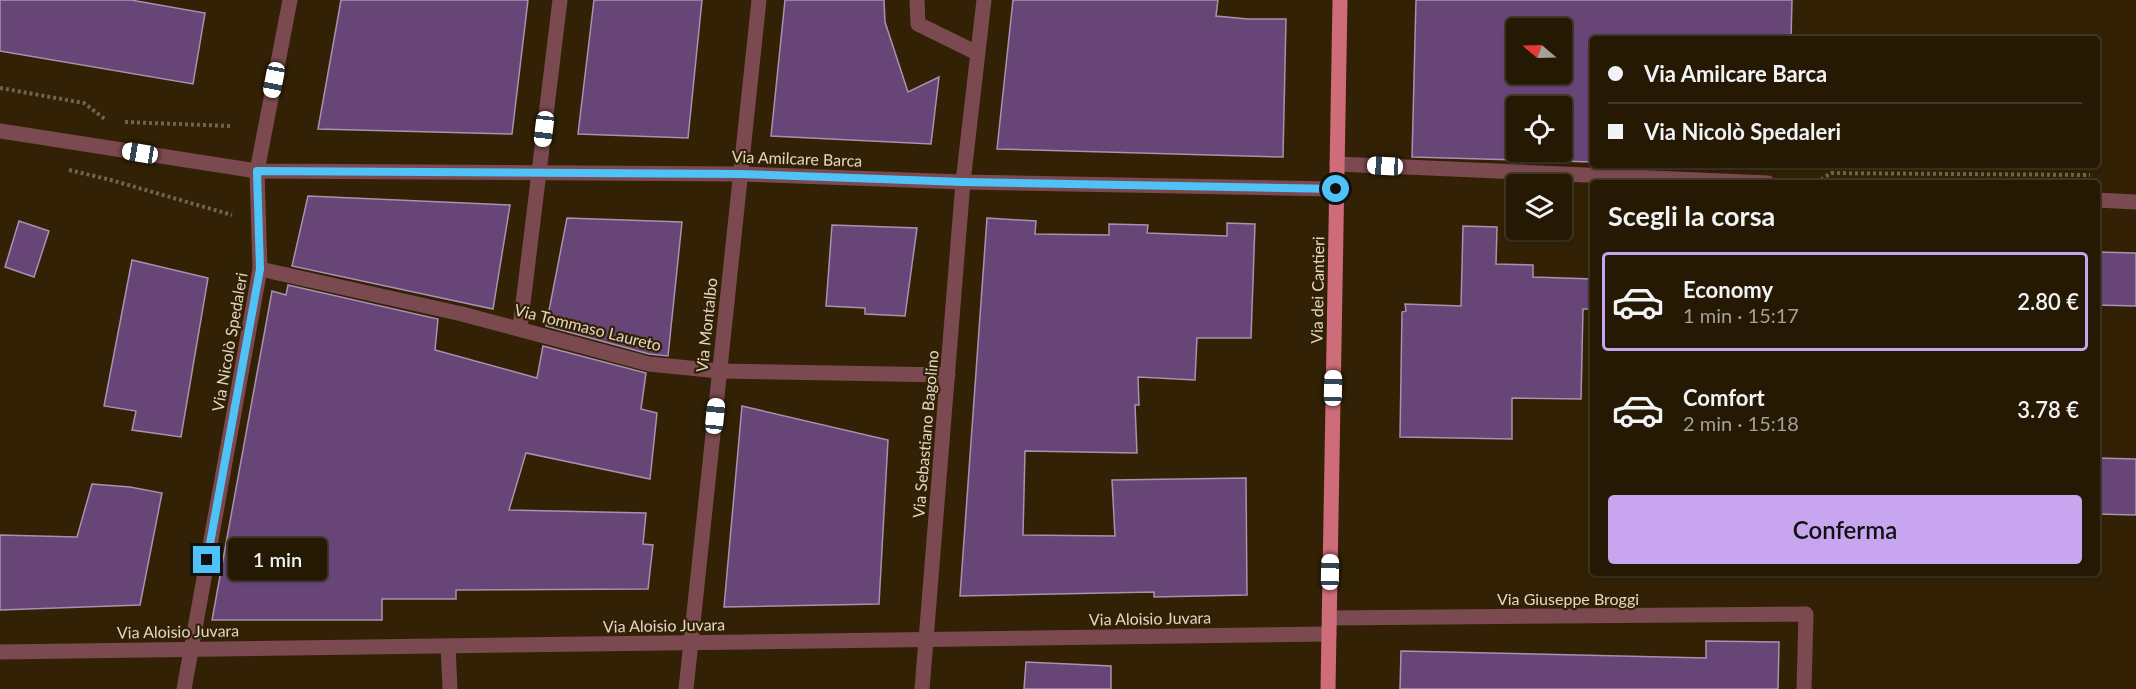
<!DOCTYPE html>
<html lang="it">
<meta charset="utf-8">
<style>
body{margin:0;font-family:Lato,sans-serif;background:#322612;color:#f1f3f6;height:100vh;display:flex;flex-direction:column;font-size:22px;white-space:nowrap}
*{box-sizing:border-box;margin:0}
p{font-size:20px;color:#a4a09a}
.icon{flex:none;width:33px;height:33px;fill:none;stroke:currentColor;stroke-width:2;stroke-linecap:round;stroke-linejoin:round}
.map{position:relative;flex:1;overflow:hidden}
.details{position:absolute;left:1590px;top:180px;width:510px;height:396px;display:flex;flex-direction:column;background:#261903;border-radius:6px;box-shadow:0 2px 4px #0004,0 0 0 2px #423825}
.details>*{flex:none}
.guide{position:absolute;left:1590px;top:36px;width:510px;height:132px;border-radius:6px;box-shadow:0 2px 4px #0004,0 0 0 2px #423825;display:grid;align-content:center;height:132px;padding:0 18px;background:#261903}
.needle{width:39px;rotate:289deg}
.controls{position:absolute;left:1506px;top:18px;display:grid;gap:12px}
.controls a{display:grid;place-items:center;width:66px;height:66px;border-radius:6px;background:#261903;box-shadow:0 2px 4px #0004,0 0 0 2px #423825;font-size:30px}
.end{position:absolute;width:27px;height:27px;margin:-14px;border:8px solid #4fc3f7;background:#111;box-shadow:0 0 0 3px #111}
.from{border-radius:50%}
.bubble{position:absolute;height:42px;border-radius:6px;background:#261903;box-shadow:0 2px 4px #0004,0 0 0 2px #423825;font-size:20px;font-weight:600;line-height:42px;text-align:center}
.car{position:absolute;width:18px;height:36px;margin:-18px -9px;border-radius:8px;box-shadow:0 0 4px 2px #0007;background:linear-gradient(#fff 24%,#345 0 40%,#fff 0 76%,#345 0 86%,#fff 0)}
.guide b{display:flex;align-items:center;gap:21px;height:57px;font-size:22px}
.guide b+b{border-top:2px solid #423825}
.guide i{width:15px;height:15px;background:#f1f3f6}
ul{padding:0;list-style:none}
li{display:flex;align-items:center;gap:18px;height:99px;margin:0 12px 9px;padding:0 6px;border:3px solid transparent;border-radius:6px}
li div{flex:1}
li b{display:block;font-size:22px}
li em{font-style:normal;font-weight:600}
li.selected{border-color:#c7a6ef}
li>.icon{width:54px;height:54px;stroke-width:1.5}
h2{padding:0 18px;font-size:27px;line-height:72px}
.cta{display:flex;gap:12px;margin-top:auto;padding:12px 18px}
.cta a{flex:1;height:69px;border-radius:6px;background:#c7a6ef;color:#111;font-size:24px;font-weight:600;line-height:69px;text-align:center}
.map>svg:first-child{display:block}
.building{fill:#684577;stroke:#a792b0;stroke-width:1.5;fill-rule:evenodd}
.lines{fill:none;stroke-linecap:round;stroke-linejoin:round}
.path{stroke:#72644b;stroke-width:4;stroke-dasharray:3 3;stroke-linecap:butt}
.minor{stroke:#7b4a50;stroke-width:15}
.major{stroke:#cf6c7a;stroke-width:15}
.route{stroke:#4fc3f7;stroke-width:8}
.labels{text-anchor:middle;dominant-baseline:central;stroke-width:4.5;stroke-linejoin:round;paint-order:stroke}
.street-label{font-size:16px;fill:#e1d7c6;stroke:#322104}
</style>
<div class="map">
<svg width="2136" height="689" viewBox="0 0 2136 689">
<rect width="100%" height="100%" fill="#322104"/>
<!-- building -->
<g class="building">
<polygon points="0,0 131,0 205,13 193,84 0,51"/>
<polygon points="341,0 528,0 512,134 318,129"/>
<polygon points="594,0 702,0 688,138 578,134"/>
<polygon points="785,0 884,0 885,22 908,92 939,77 931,144 771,136"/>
<polygon points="1013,0 1218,0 1216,16 1248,19 1286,19 1283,157 997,149"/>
<path d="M1416,0H1792L1791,39H1593V162L1412,157ZM1516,28H1562V74H1516ZM1516,106H1562V152H1516Z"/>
<polygon points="308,196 510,205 493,309 292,266"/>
<polygon points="567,218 682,222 668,356 649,354 546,326"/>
<polygon points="987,218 1036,221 1035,234 1109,235 1109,224 1148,225 1147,233 1227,236 1227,223 1255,224 1251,338 1197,338 1195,380 1138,377 1139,405 1135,405 1137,453 1025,451 1023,535 1115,536 1112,480 1246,478 1247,595 1154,597 1154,592 960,596"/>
<polygon points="19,221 49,231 34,277 5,267"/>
<polygon points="832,225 917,228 905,316 865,314 865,308 826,306"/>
<polygon points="1463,226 1497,227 1496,264 1533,265 1533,277 1593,279 1593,309 1583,309 1581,399 1512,398 1512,439 1400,437 1402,312 1406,311 1405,304 1461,306"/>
<polygon points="2097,252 2136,253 2136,306 2097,305"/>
<polygon points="132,260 208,278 181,437 132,430 136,411 104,406"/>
<polygon points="288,285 438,319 435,350 537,378 543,346 646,373 641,409 657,413 650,479 526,453 509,510 646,513 643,544 653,545 648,589 456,590 456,599 382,599 382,620 212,620 272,291 286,295"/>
<polygon points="742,406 888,440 879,604 724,607"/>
<polygon points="2097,458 2136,459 2136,515 2097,514"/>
<polygon points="92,484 130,487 162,493 140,605 0,610 0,535 77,537"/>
<polygon points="1706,641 1779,642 1778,689 1400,689 1401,651 1706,658"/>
<polygon points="1026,662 1111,666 1111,689 1024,689"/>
</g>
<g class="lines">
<!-- path -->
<g class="path">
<polyline points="0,88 84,103 106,120"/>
<polyline points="125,122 230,126"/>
<polyline points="69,170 111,180 232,215"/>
<polyline points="1816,183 1831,173 2090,175"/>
</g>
<!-- minor -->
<g class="minor">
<polyline points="917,0 918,24 977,53"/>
<polyline points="0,131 257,171 740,174 963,182 1336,189"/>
<polyline points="1337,164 1768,183"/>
<polyline points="2097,200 2136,202"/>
<polyline points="260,269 462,314 649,364 719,371 948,375"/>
<polyline points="520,328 560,0"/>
<polyline points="1330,618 1806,614 1804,689"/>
<polyline points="448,646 450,689"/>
<polyline points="0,652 1329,634"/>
<polyline points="184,689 260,269 257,171 290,0"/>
<polyline points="686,689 759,0"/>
<polyline points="922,689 963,182 984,0"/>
</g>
<!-- major -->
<polyline class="major" points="1328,689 1340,0"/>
</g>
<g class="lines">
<!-- route -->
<polyline class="route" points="207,560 260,269 257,171 740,174 963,182 1336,189"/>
</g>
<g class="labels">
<!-- street labels -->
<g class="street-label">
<text transform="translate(797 158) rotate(2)">Via Amilcare Barca</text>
<text transform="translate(1317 290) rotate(-89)">Via dei Cantieri</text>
<text transform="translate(706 325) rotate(-84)">Via Montalbo</text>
<text transform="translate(588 327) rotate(14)">Via Tommaso Laureto</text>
<text transform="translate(229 342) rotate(-80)">Via Nicolò Spedaleri</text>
<text transform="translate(925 434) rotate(-85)">Via Sebastiano Bagolino</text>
<text x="1568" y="598">Via Giuseppe Broggi</text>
<text transform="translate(1150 618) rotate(-1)">Via Aloisio Juvara</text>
<text transform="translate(664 625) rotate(-1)">Via Aloisio Juvara</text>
<text transform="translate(178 631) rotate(-1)">Via Aloisio Juvara</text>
</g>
</g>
</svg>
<div class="controls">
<a><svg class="needle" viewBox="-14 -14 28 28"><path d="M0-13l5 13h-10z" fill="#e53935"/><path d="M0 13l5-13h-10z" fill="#a4a09a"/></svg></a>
<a><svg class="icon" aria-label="locate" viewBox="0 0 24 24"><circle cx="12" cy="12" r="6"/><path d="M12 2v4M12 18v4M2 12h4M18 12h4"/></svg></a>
<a><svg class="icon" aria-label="layers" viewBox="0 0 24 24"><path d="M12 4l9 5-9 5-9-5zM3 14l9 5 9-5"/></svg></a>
</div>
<i class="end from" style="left:1336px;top:189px"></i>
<i class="end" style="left:207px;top:560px"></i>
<div class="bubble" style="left:228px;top:538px;width:99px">1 min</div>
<i class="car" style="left:274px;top:80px;rotate:191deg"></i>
<i class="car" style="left:544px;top:129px;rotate:187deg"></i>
<i class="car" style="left:140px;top:153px;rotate:279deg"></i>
<i class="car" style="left:1385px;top:166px;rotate:273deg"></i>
<i class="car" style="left:1333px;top:388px;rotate:1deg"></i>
<i class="car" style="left:715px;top:416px;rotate:6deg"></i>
<i class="car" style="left:1330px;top:572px;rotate:1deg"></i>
<div class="guide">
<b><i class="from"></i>Via Amilcare Barca</b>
<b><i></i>Via Nicolò Spedaleri</b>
</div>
<section class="details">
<h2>Scegli la corsa</h2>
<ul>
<li class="selected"><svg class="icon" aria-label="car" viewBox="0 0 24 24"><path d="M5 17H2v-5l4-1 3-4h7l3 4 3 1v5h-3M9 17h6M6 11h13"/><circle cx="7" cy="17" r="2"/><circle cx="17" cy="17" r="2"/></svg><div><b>Economy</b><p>1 min · 15:17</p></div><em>2.80 €</em></li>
<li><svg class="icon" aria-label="car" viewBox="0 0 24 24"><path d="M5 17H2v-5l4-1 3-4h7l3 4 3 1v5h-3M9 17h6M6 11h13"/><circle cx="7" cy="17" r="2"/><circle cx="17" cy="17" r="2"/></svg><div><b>Comfort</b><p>2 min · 15:18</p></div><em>3.78 €</em></li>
</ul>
<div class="cta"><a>Conferma</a></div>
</section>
</div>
